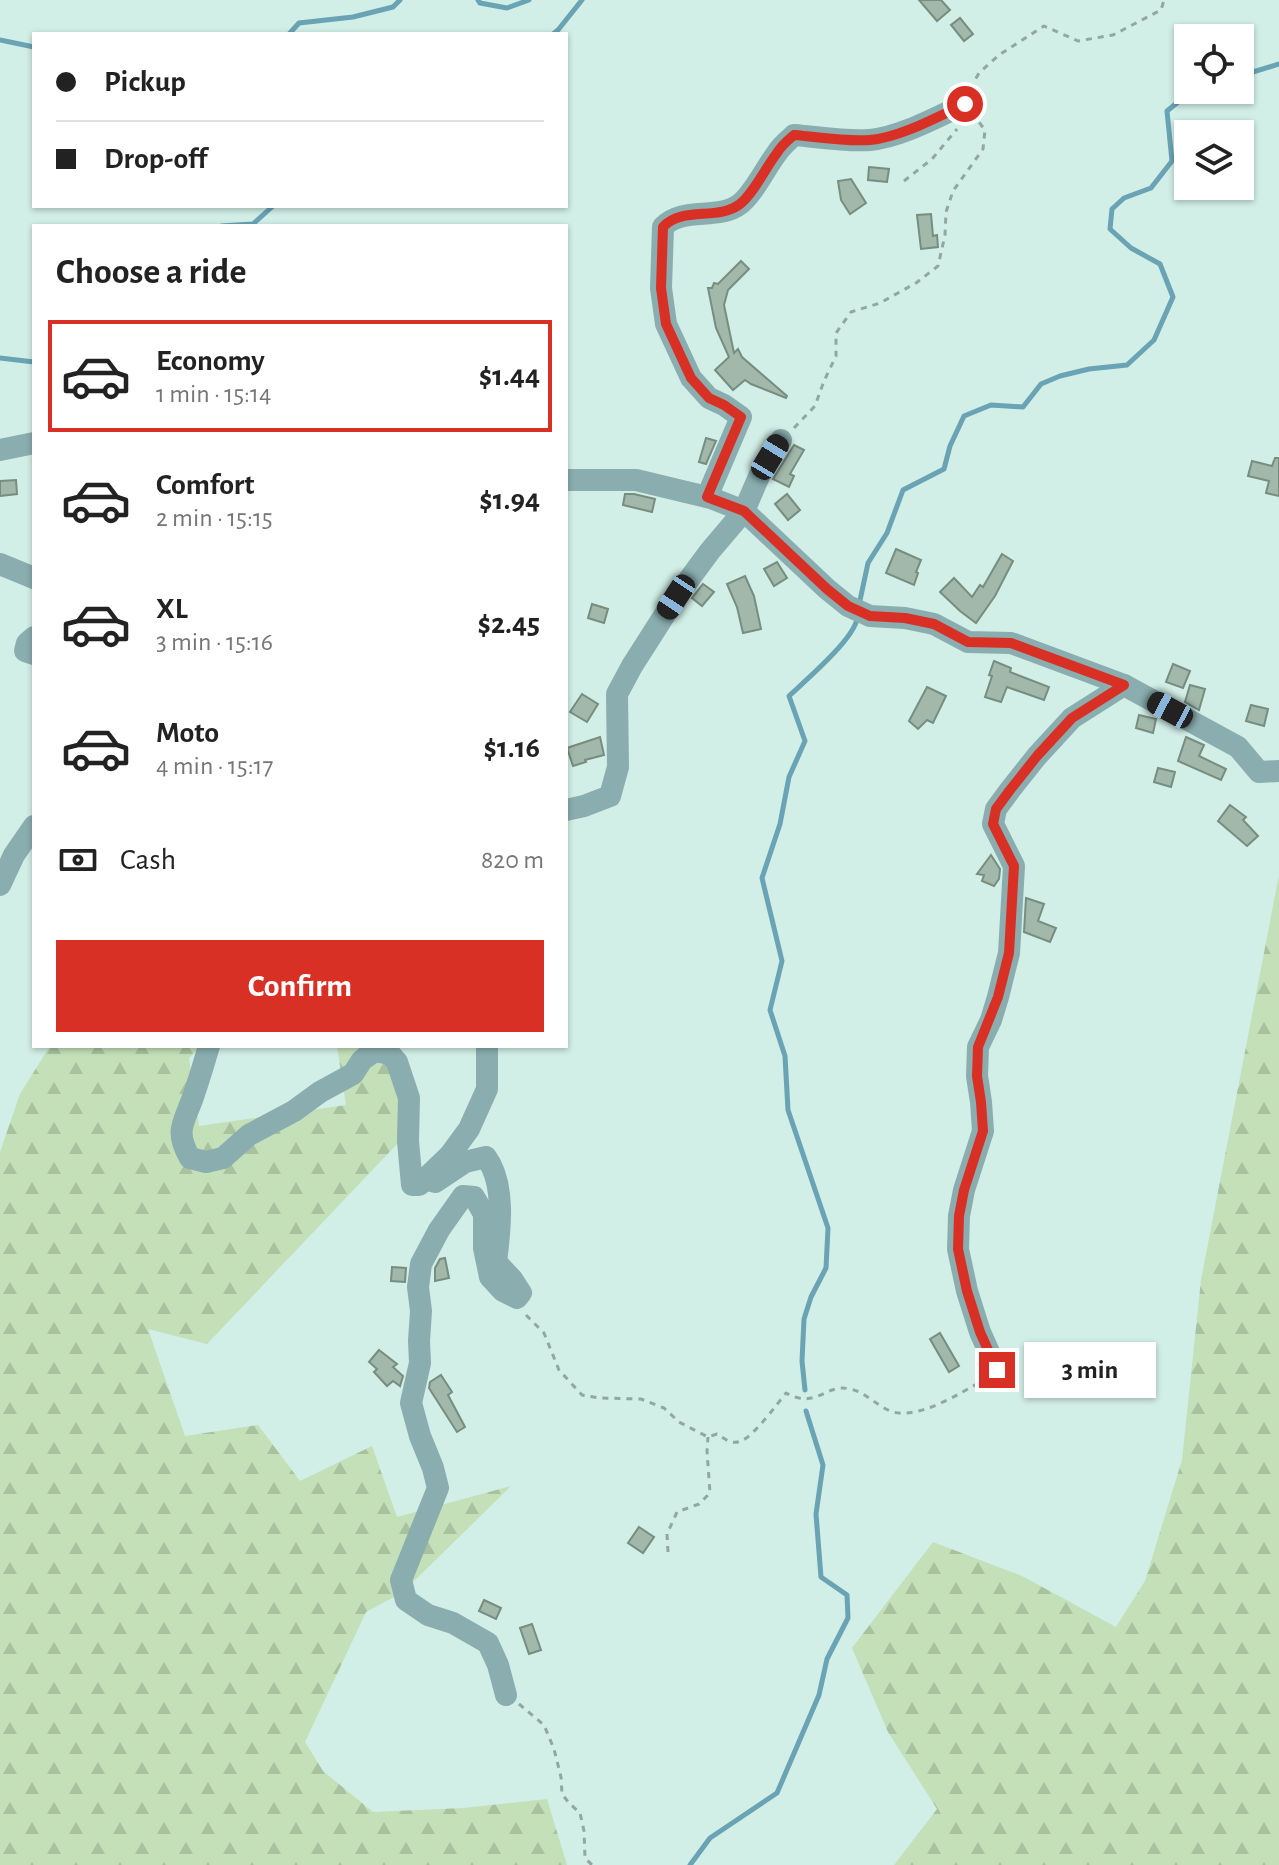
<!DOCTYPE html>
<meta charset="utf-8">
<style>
body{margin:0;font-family:"Alegreya Sans",sans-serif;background:#f6f6f6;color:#222;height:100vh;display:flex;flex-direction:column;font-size:30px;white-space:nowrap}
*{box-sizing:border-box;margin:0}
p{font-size:26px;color:#767676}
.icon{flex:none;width:44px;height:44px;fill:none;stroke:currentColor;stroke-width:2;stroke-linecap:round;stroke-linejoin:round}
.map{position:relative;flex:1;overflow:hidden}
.details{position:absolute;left:32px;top:224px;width:536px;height:824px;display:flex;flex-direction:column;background:#fff;border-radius:0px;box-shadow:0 2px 6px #0004}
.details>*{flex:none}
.banner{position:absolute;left:32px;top:32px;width:536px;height:176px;border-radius:0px;box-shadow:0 2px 6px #0004;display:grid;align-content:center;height:176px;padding:0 24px;background:#fff}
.controls{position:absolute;left:1174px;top:24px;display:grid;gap:16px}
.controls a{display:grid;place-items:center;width:80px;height:80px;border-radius:0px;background:#fff;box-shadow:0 2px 6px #0004;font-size:40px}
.end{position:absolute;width:36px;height:36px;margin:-18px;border:10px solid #d93025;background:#fff;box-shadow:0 0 0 4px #fff}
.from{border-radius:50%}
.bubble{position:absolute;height:56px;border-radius:0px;background:#fff;box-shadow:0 2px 6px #0004;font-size:26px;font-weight:700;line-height:56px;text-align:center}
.car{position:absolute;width:24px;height:48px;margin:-24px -12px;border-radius:10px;box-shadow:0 0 6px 2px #0007;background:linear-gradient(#222 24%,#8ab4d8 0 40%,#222 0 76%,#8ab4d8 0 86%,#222 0)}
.banner b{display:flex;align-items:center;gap:28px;height:76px;font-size:30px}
.banner b+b{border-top:2px solid #e0e0e0}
.banner i{width:20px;height:20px;background:#222}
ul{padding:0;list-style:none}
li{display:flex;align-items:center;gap:24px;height:112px;margin:0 16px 12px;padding:0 8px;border:4px solid transparent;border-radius:0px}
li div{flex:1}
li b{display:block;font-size:30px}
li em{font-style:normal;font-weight:700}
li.selected{border-color:#d93025}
li>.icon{width:72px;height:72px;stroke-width:1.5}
h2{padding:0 24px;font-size:36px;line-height:96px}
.pay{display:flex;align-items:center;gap:20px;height:88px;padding:0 24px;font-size:30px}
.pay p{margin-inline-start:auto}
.action{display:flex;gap:16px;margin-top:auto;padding:16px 24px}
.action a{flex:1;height:92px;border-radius:0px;background:#d93025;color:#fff;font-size:32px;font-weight:700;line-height:92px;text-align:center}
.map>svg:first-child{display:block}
.forest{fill:url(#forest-firs)}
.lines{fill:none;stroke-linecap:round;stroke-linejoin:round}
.stream{stroke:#69a3b4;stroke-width:5}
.building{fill:#a2b8aa;stroke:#778d7f;stroke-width:2}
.path{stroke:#91a7a1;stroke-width:3;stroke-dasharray:6 6;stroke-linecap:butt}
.minor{stroke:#8aadaf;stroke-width:22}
.route{stroke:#d93025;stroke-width:10}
</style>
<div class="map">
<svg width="1279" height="1865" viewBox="0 0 1279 1865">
<defs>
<pattern id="forest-firs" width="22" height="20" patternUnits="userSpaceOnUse" patternTransform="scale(2)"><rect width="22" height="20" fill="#c3e0b8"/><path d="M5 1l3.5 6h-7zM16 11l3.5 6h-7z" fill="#a8c19f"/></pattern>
</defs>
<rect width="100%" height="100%" fill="#d1eee7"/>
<!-- forest -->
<g class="forest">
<polygon points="1279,875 1279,1865 894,1865 937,1809 888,1732 852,1648 933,1542 1022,1576 1116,1627 1145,1581 1182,1460 1201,1280"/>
<polygon points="50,1046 201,1046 189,1058 199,1126 346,1105 337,1046 397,1046 418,1122 207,1344 148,1329 185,1436 258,1425 300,1481 372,1446 397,1517 511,1486 403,1592 366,1612 305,1742 323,1771 373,1812 463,1808 547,1799 567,1865 0,1865 0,1152 20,1094"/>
</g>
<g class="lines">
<!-- stream -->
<g class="stream">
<polyline points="478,0 480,3 507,8 529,0"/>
<polyline points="289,34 299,23 353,17 393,7 400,0"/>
<polyline points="553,34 558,30 582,0"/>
<polyline points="0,40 34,47"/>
<polyline points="1240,76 1279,64"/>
<polyline points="221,226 253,224 273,206"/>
<polyline points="0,358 34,362"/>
<polyline points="859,605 868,563 887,533 903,490 944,469 950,446 964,416 991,405 1023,407 1041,384 1060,376 1089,369 1127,365 1154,340 1173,297 1160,264 1131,248 1110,229 1112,209 1124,198 1151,188 1172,161 1167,111 1193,90"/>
<path d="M805,1390L802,1361L804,1319L811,1297L826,1268L828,1228L788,1110L785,1056L770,1010L782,961L762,878L780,824L789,777L805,741L789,696C806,680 853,640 857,619"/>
<polyline points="690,1865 710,1838 777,1793 819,1695 827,1659 848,1618 847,1595 821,1577 816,1514 823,1465 806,1411"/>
</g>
</g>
<!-- building -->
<g class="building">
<polygon points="919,0 941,0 950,10 937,21"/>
<polygon points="960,18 973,34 964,41 951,25"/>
<polygon points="869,167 889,169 887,182 868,180"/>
<polygon points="851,179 866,203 850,214 841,200 838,181"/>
<polygon points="931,214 933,236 937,235 938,247 921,249 917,215"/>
<polygon points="741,261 749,269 728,290 724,305 734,353 738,349 742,357 787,396 786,398 751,384 745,380 733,390 715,370 729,357 716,328 708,288 712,288 714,283 718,284"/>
<polygon points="706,438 716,441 706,464 699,462"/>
<polygon points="794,445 804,450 790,474 794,476 789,487 773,479"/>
<polygon points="1275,458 1279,458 1279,496 1266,493 1269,481 1248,476 1252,461 1272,466"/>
<polygon points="16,480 17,494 0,496 0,481"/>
<polygon points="625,494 634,494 655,499 652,512 623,505"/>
<polygon points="787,494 800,510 788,520 775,504"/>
<polygon points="896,549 921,560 916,572 918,573 914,585 886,573"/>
<polygon points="1002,554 1013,561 995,596 976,623 960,611 940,592 954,578 972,597 980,585 983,587"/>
<polygon points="777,562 787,578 774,586 764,569"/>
<polygon points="745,576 754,596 761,629 743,633 737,607 727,584"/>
<polygon points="703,584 714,592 702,606 692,598"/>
<polygon points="592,604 608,609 604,623 588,618"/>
<polygon points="994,661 1011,668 1010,672 1049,687 1044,700 1007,687 1001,702 985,697 992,676 989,675"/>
<polygon points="1173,664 1190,671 1183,688 1166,682"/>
<polygon points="1190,685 1205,689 1199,710 1185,702"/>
<polygon points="927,687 946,696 933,723 927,720 918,729 909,721"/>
<polygon points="582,694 598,704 587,722 570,712"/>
<polygon points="1251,705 1268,709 1264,726 1246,721"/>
<polygon points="1139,715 1156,719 1153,733 1136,728"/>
<polygon points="600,737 604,755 585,760 586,762 573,766 567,748"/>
<polygon points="1186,737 1204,745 1199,756 1226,769 1221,780 1178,761"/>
<polygon points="1158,768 1175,772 1171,787 1154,782"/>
<polygon points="1230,805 1246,817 1243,820 1258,836 1247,846 1218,821"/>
<polygon points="991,855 1000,869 999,879 994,886 982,881 984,875 977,874"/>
<polygon points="1026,898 1044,904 1038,921 1056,928 1050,942 1024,932"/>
<polygon points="445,1258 449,1278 435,1281 435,1268 440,1259"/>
<polygon points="392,1267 406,1268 405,1282 391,1281"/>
<polygon points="940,1333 959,1366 949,1372 930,1339"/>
<polygon points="379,1350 397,1364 393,1367 403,1376 400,1386 393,1381 387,1386 374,1372 377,1369 369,1362"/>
<polygon points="441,1375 452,1392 448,1395 465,1427 457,1432 429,1388 430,1382"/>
<polygon points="639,1527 654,1537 643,1553 628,1543"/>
<polygon points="484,1600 501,1608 496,1619 479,1611"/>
<polygon points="532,1624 541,1650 529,1654 520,1628"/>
</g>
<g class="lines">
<!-- path -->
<g class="path">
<polyline points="970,89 979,73 999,55 1044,26 1078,41 1113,35 1161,10 1164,0"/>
<polyline points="904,181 932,159 957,129"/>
<polyline points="794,428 815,406 824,381 836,356 836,333 851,312 880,303 916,283 938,266 945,235 946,212 953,191 983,149 985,130 975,117"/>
<path d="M526,1315L544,1333L559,1370L582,1395L599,1398L641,1399L664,1408L679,1422L708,1437L717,1434C725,1439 732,1445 741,1441C754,1436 777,1404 786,1393C817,1410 825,1383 850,1389C865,1392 875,1404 888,1410C914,1423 960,1393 984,1380"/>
<polyline points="668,1552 667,1534 677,1512 699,1504 710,1493 707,1451 708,1437"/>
<polyline points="519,1704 544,1725 554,1749 561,1777 562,1794 569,1803 580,1813 584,1831 585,1858 592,1865"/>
</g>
<!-- minor -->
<g class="minor">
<polyline points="0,450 34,443"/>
<polyline points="566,480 636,480 711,498 744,511 827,589 848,606 870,616 905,618 934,624 968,642 1011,643 1124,685 1238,747 1259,772 1279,771"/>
<path d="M707,497L741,417L724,405L709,398L691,378L666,324L661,288L663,227C682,206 718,221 740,204C754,193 766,167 777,153C781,146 788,141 794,135C819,137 845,142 870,140C901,137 937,117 965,104"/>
<polyline points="0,564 34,578"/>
<polyline points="34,637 27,643 25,651 34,654"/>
<polyline points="566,810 584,806 610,796 618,767 617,694 632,666 676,597 710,551 744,511 760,474 781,440"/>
<polyline points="0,885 14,855 34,826"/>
<path d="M209,1046C204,1063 199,1080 193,1097C184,1123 174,1130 190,1158L206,1162L223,1158L249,1135L294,1111L320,1092L353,1074L362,1060L375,1051L390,1054L397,1062L409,1098L408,1141L412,1185H419L450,1155L469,1129L487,1089V1046"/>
<path d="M424,1179L435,1182L465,1162L486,1157C506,1184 500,1231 496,1262L512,1279L521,1293L517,1298L503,1291L490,1277L484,1248V1214L474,1197L463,1196L439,1230L421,1264L418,1287L421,1311L419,1341L420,1363L411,1403L420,1436L433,1468L438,1488L401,1580L406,1600L428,1615L453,1623L488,1643L498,1665L506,1695"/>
<polyline points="997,1370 980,1332 967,1291 958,1249 959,1216 964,1190 983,1131 981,1102 977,1076 978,1047 991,1020 998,997 1009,953 1014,866 993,824 996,809 1010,790 1037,756 1072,718 1124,685"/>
</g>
</g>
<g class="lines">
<!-- route -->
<path class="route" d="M965,104C937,117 901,137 870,140C845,142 819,137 794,135C788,140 781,146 777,153C766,167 754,193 740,204C718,221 682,206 663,227L661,288L666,324L691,378L709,398L724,405L741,417L707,497L744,511L827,589L848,606L870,616L905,618L934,624L968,642L1011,643L1124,685L1072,718L1037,756L1010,790L996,809L993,824L1014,866L1009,953L998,997L978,1047L977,1076L981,1102L983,1131L964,1190L959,1216L958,1249L967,1291L980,1332L997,1370"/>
</g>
</svg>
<div class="controls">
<a><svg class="icon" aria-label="locate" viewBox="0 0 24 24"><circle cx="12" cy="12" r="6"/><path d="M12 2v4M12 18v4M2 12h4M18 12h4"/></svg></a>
<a><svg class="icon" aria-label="layers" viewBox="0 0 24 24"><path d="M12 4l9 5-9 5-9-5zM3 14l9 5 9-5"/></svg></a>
</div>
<i class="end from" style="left:965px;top:104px"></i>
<i class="end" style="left:997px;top:1370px"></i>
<div class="bubble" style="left:1024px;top:1342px;width:132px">3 min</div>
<i class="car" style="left:770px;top:457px;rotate:31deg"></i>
<i class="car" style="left:676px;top:597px;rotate:213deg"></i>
<i class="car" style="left:1170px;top:710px;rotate:298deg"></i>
<div class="banner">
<b><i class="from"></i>Pickup</b>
<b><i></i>Drop-off</b>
</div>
<section class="details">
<h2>Choose a ride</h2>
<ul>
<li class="selected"><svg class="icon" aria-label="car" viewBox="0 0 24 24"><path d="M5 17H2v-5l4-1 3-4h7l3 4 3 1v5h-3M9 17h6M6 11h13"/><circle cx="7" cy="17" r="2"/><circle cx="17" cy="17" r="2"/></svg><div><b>Economy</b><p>1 min · 15:14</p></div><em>$1.44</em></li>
<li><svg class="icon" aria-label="car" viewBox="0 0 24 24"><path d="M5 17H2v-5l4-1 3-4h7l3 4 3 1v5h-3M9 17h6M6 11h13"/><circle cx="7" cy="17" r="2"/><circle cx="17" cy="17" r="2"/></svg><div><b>Comfort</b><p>2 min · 15:15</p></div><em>$1.94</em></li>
<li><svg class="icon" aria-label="car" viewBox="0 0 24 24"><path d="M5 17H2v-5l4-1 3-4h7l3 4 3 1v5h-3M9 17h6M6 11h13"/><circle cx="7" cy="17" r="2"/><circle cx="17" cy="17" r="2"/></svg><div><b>XL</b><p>3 min · 15:16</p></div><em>$2.45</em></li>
<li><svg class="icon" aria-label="car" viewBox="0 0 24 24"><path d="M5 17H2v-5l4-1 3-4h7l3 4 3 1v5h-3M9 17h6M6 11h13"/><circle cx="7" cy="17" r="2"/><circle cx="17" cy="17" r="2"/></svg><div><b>Moto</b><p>4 min · 15:17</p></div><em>$1.16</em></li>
</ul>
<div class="pay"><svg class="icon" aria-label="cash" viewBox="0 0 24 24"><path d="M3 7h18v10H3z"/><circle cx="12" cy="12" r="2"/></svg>Cash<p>820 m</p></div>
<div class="action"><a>Confirm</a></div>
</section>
</div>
